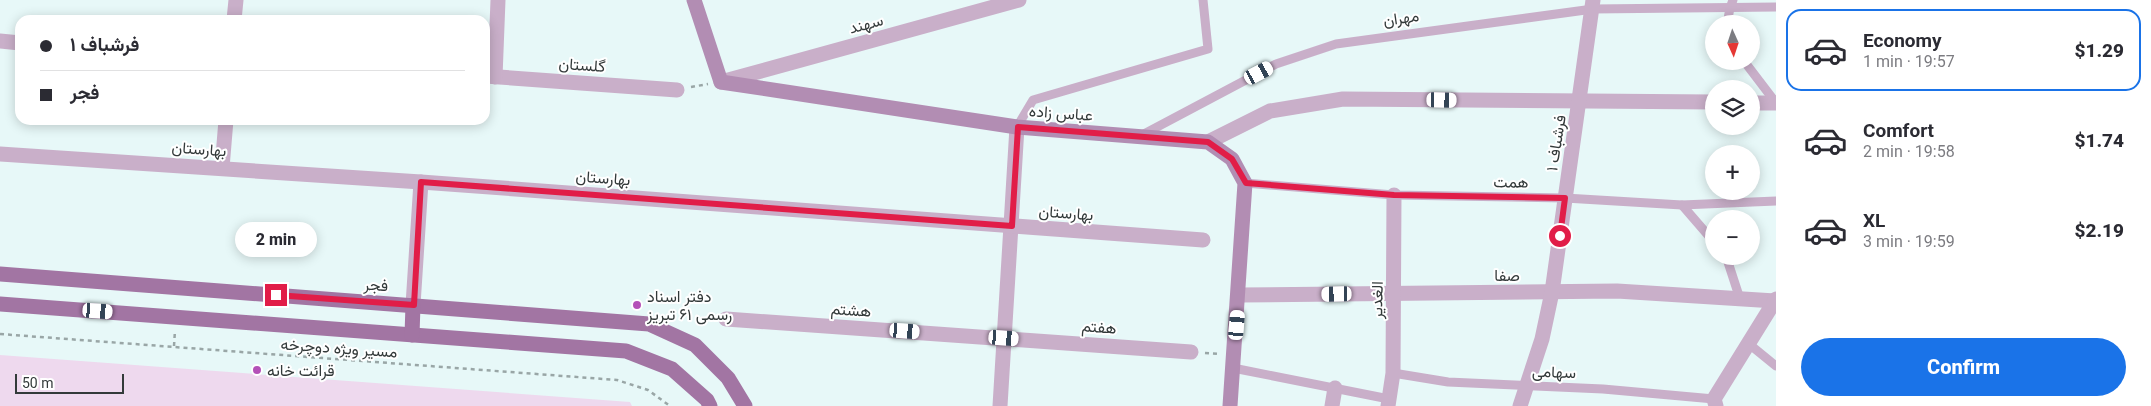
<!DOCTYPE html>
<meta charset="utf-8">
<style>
body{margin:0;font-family:Roboto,Vazirmatn,sans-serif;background:#f2f2f3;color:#2b2b33;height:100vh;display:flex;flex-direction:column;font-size:19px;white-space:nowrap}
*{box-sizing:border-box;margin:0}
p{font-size:16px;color:#7c7c81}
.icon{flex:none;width:28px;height:28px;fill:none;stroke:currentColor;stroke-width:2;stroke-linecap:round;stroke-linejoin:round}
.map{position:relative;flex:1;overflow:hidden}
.panel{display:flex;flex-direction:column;background:#fff;width:375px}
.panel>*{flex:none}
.guide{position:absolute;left:15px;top:15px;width:475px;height:110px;border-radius:15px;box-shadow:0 2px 12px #0003;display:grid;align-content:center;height:110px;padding:0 25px;background:#fff}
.needle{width:32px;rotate:177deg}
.fabs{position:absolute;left:1705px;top:15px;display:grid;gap:10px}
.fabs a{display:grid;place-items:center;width:55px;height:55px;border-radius:50%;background:#fff;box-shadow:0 2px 12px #0003;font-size:25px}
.scale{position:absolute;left:15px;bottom:12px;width:109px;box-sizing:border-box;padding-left:5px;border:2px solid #333a3a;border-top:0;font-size:14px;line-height:18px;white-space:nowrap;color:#333a3a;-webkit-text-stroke:4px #fff;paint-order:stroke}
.end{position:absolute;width:22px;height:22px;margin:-11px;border:6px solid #e11d48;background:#fff;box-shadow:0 0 0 2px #fff}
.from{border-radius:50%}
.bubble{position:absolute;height:35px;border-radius:18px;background:#fff;box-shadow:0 2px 12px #0003;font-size:16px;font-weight:800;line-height:35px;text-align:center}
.car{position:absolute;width:15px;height:30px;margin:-15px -8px;border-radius:6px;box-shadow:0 0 4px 1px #0007;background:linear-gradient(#fff 24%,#345 0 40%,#fff 0 76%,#345 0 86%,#fff 0)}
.guide b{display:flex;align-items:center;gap:18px;height:48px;font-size:19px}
.guide b+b{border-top:1px solid #e1e1e2}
.guide i{width:12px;height:12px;background:#2b2b33}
ul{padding:9px 0 0;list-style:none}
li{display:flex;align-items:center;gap:15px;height:82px;margin:0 10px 8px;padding:0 15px;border:2px solid transparent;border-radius:15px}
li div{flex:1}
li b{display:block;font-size:19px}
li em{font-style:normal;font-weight:800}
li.current{border-color:#1a73e8}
li>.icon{width:45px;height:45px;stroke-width:1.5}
.button{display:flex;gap:10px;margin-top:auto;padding:10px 25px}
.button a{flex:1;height:58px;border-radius:30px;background:#1a73e8;color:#fff;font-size:20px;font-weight:800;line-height:58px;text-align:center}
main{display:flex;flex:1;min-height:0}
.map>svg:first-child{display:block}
.green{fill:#eed9ee}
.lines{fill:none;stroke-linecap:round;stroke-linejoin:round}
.path{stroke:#99a6a6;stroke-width:2.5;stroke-dasharray:4 4;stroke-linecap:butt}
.service{stroke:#c9afc9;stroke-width:9}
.minor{stroke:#c9afc9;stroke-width:15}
.tertiary{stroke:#c9afc9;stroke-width:15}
.secondary{stroke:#b28db3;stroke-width:15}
.primary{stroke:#a275a3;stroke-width:15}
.route{stroke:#e11d48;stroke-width:6}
.poi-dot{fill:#b451b8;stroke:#fff;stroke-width:2}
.labels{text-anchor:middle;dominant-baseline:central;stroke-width:4;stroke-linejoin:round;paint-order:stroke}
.street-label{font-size:16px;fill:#333a3a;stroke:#fff}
.poi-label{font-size:16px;fill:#333a3a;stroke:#fff;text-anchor:start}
</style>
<main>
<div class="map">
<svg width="1776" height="406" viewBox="0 0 1776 406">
<rect width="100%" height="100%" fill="#e7f8f8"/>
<!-- green -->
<polygon class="green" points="0,355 630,402 632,406 0,406"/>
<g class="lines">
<!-- path -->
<g class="path">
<polyline points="691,87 708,84"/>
<polyline points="0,334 617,380 648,390 670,406"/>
<polyline points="174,346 175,330"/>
<polyline points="1205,353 1219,354"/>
</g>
<!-- service -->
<g class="service">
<polyline points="1727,24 1730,8 1733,0"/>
<polyline points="1744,61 1776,103"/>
<polyline points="1017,127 1033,100 1208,49 1203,0"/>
<polyline points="1142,135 1276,64 1336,44 1593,9 1776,7"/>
<polyline points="1245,183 1394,195 1565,198 1682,205 1776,201"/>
<polyline points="1682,205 1714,242"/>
<polyline points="1726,256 1740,299"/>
<polyline points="1749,344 1776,366"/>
<polyline points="1233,368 1389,399"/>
<polyline points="1393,373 1448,382 1603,389 1714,399"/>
</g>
<!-- minor -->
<g class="minor">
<polyline points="234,20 236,0"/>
<polyline points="0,41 20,43"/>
<polyline points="485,76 677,90"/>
<polyline points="495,77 498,0"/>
<polyline points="1751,103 1776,103"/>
<polyline points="1208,142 1270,111 1343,99 1714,102"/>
<polyline points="222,168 226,120"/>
<polyline points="1239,295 1617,291 1775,301"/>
<polyline points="413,305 421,182"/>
<polyline points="726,319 1191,352"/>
<polyline points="1000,406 1017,127"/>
<polyline points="1332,406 1335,388"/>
<polyline points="1388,406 1393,373 1394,195"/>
<polyline points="1520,406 1542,339 1552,292 1593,0"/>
<polyline points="1716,406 1714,399 1776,299"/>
</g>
<!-- tertiary -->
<g class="tertiary">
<polyline points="721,82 1019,0"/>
<polyline points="0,154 421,182 1203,240"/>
</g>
<!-- secondary -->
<polyline class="secondary" points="694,0 721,82 1017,127 1208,142 1232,159 1245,183 1230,406"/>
<!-- primary -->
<g class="primary">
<polyline points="0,274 649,324 695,345 728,378 745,406"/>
<polyline points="0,304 626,351 672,369 707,400 710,406"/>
<polyline points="412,335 413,305"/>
</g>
</g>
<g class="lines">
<!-- route -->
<polyline class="route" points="276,295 414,305 421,182 1012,226 1018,127 1208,142 1232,159 1246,183 1394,195 1565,198 1560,236"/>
</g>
<!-- markers -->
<g class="poi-dot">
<circle cx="637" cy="305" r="5"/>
<circle cx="257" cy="370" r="5"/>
</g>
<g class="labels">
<!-- street labels -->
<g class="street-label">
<text transform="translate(1401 18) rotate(-8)">مهران</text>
<text transform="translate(866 24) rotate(-15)">سهند</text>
<text transform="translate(582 65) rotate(4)">گلستان</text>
<text transform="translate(1061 113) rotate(4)">عباس زاده</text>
<text transform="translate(1556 143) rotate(-81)">فرشباف ۱</text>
<text transform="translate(199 149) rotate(4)">بهارستان</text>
<text transform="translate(603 178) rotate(4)">بهارستان</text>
<text transform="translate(1511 182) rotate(1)">همت</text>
<text transform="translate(1066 213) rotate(4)">بهارستان</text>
<text x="1507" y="275">صفا</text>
<text transform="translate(376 285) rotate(4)">فجر</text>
<text transform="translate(1377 300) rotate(-89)">الغدیر</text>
<text transform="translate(851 310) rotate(4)">هشتم</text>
<text transform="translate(1099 327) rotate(4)">هفتم</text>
<text transform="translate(339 348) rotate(4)">مسیر ویژه دوچرخه</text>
<text transform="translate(1554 372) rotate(2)">سهامی</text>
</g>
<!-- poi labels -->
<g class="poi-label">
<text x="647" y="296">دفتر اسناد<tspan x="647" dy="18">رسمی ۶۱ تبریز</tspan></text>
<text x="267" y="370">قرائت خانه</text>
</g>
</g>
</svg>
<div class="fabs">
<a><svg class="needle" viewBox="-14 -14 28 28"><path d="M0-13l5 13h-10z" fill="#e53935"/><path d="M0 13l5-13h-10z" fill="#7c7c81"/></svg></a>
<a><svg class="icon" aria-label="layers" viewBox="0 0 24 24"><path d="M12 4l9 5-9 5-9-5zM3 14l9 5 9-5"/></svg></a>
<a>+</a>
<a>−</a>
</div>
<div class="scale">50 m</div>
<i class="end from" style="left:1560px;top:236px"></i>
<i class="end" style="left:276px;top:295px"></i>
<div class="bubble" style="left:235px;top:222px;width:82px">2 min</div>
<i class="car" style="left:1259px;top:73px;rotate:62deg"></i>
<i class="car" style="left:1442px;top:100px;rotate:91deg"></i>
<i class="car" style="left:1337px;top:294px;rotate:269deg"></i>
<i class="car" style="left:98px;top:311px;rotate:94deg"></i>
<i class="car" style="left:1237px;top:325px;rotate:5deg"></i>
<i class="car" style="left:905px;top:331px;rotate:94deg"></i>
<i class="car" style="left:1004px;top:338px;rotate:94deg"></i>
<div class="guide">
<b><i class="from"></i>فرشباف ۱</b>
<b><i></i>فجر</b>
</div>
</div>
<section class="panel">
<ul>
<li class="current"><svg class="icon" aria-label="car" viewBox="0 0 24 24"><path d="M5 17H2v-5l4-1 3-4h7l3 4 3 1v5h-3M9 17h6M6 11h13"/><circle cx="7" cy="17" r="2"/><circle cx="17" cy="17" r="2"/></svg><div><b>Economy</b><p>1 min · 19:57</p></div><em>$1.29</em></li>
<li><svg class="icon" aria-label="car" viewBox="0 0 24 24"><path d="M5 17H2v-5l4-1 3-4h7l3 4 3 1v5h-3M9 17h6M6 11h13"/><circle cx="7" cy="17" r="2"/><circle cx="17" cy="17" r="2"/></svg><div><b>Comfort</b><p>2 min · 19:58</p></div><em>$1.74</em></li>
<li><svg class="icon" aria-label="car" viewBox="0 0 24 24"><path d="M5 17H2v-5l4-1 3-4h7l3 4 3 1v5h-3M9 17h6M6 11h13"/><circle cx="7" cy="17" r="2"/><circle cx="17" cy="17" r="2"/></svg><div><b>XL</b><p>3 min · 19:59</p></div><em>$2.19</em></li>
</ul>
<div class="button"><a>Confirm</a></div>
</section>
</main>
